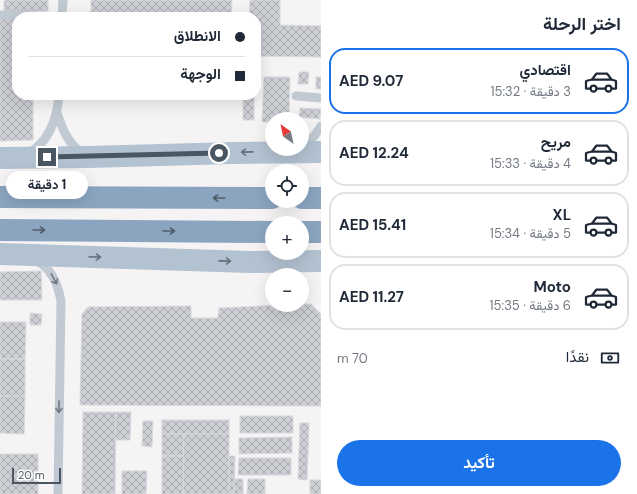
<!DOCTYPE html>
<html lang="ar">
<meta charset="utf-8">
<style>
body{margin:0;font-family:"DM Sans",Vazirmatn,sans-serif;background:#f2f2f3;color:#1f2937;direction:rtl;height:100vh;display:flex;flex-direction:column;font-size:15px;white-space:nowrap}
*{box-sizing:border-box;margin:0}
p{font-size:13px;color:#747a83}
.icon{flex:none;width:22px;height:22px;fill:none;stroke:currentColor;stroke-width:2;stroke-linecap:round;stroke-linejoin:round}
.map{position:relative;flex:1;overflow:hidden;direction:ltr}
.sheet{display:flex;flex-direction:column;background:#fff;width:316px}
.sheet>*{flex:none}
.banner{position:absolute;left:12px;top:12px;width:249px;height:88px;border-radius:16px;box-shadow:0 4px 16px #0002;direction:rtl;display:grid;align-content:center;height:88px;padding:0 16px;background:#fff}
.needle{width:26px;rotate:327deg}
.controls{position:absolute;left:265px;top:112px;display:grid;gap:8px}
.controls a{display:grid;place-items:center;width:44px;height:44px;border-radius:50%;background:#fff;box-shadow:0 4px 16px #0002;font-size:20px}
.scale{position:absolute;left:12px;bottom:10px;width:49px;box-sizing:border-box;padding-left:4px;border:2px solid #4a5661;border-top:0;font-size:11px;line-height:14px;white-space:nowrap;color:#4a5661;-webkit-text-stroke:3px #fff;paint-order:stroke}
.end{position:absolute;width:18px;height:18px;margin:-9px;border:5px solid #4a5661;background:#fff;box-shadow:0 0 0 2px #fff}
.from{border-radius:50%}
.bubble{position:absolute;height:28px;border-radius:14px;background:#fff;box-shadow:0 4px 16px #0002;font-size:13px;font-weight:700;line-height:28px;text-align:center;direction:rtl}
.banner b{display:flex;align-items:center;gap:14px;height:38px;font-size:15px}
.banner b+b{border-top:1px solid #e0e1e3}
.banner i{width:10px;height:10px;background:#1f2937}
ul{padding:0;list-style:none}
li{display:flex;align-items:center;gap:12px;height:66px;margin:0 8px 6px;padding:0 8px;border:2px solid #e0e1e3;border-radius:16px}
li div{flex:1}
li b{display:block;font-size:15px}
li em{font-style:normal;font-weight:700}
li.on{border-color:#1a73e8}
li>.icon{width:36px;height:36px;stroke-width:1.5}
h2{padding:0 16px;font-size:18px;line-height:48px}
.pay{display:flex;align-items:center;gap:10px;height:44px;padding:0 16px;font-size:15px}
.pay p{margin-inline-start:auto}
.button{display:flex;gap:8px;margin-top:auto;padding:8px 16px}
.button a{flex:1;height:46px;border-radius:24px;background:#1a73e8;color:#fff;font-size:16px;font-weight:700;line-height:46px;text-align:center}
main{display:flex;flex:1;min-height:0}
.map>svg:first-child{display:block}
.building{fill:url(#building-cross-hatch);stroke:#d7d9de}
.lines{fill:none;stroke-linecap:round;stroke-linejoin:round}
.lane{stroke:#c1cad2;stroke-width:9}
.primary{stroke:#b3c2d1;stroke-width:22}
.highway{stroke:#8ba5c1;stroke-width:22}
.oneway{stroke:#64717d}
.oneway2{stroke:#505e6b}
.oneway3{stroke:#6e7983}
.route{stroke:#4a5661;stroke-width:5}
</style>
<main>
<section class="sheet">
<h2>اختر الرحلة</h2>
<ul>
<li class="on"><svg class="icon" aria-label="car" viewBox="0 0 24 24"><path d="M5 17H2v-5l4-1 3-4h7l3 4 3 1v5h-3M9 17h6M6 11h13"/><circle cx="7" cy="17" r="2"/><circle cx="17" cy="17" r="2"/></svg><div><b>اقتصادي</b><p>3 دقيقة · 15:32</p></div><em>AED 9.07</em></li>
<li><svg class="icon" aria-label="car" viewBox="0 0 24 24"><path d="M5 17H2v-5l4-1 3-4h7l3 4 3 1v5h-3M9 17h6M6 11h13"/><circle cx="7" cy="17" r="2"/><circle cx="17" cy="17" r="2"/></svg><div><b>مريح</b><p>4 دقيقة · 15:33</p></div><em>AED 12.24</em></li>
<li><svg class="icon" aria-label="car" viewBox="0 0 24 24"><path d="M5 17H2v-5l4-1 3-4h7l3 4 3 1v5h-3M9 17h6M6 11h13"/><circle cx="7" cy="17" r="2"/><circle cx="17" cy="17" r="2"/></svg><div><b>XL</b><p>5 دقيقة · 15:34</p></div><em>AED 15.41</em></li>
<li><svg class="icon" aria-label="car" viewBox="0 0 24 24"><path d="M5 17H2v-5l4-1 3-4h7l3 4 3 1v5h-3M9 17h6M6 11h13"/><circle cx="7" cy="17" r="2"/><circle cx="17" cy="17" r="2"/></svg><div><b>Moto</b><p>6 دقيقة · 15:35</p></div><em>AED 11.27</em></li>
</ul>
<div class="pay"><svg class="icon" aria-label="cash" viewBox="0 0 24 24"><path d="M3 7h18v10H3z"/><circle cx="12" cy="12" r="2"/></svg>نقدًا<p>70 m</p></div>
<div class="button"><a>تأكيد</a></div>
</section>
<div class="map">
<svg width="321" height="494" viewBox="0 0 321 494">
<defs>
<pattern id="building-cross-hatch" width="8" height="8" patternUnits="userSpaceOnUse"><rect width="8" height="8" fill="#cdcfd5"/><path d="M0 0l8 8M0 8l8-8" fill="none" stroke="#a8abb0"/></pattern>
</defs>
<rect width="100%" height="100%" fill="#f5f3f3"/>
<!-- building -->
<g class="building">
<polygon points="4,0 48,0 48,11 4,12"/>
<polygon points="91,0 232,0 231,17 91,17"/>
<polygon points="250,0 280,0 280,25 321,26 321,57 256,56 256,17 249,17"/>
<polygon points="0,19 17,19 17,95 33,95 33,140 0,141"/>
<polygon points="299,72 309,72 308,84 298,84"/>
<polygon points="264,77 290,77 289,119 272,119 272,122 262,122"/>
<rect x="316" y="77" width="5" height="12"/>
<rect x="243" y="95" width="11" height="25"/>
<polygon points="300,108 321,109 320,119 299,117"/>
<polygon points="41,271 42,300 0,300 0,272"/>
<polygon points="302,304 311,304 321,314 321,406 80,405 82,314 88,307 191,306 191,318 218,318 219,308"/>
<polygon points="30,313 42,314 41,325 30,325"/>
<polygon points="0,322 26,322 25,359 0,359"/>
<rect x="0" y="359" width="25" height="37"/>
<polygon points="0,396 25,396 24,434 0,433"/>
<polygon points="83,412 116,412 115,494 82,494"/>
<polygon points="116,412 131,412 130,440 115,440"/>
<rect x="240" y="416" width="53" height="17"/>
<rect x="162" y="420" width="67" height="14"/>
<polygon points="143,421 153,421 152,447 142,446"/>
<polygon points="300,423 309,423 307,480 298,479"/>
<rect x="162" y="434" width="22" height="22"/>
<polygon points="184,434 229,434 229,494 183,494"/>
<polygon points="292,437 292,453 239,454 239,438"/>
<rect x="0" y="454" width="38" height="40"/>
<polygon points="162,456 184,456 183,494 162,494"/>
<polygon points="229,456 235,456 234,494 229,494"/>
<polygon points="239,458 291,458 291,475 238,475"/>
<polygon points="122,471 147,471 146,494 122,494"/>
<rect x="234" y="479" width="9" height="15"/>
<polygon points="248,479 265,479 265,494 247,494"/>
<rect x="310" y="480" width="11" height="14"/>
</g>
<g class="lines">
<!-- lane -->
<g class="lane">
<polyline points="0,15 34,16"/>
<polyline points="62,17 63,0"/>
<polyline points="296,96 321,98"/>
<path d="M57,113C62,128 68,144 82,153"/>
<polyline points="302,150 315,135 321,126"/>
<path d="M29,153C50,141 57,118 59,95"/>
<path d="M37,261C52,269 58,284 61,301L58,494"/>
</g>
<!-- primary -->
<g class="primary">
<polyline points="0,158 88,157 233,153 321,152"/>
<polyline points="0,254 250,262 321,261"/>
</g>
<!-- highway -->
<g class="highway">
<polyline points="0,197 272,198"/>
<polyline points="302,198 321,198"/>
<polyline points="0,230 272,232"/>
<polyline points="302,232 321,232"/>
</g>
</g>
<!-- one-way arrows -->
<defs><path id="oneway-shaft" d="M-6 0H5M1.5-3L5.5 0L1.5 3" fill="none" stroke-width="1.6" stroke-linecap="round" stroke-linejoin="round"/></defs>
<g class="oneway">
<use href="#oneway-shaft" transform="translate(247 152) rotate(179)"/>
<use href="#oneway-shaft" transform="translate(95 257) rotate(2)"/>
<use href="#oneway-shaft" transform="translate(225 261) rotate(1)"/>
</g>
<g class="oneway2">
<use href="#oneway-shaft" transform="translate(219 198) rotate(-180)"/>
<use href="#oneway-shaft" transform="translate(39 230)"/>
<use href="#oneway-shaft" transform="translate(169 231)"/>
</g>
<g class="oneway3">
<use href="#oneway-shaft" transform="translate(54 279) rotate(62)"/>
<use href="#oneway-shaft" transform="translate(59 407) rotate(91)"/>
</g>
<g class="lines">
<!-- route -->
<polyline class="route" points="47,157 219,153"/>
</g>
</svg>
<div class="controls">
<a><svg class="needle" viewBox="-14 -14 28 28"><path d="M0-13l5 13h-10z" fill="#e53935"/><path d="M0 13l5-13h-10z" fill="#747a83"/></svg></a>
<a><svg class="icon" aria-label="locate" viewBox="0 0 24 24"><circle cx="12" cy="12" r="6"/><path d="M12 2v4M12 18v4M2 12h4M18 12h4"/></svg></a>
<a>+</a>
<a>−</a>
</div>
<div class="scale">20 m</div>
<i class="end from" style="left:219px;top:153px"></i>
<i class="end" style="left:47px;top:157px"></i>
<div class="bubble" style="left:6px;top:171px;width:82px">1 دقيقة</div>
<div class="banner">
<b><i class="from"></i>الانطلاق</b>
<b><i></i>الوجهة</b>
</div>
</div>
</main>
